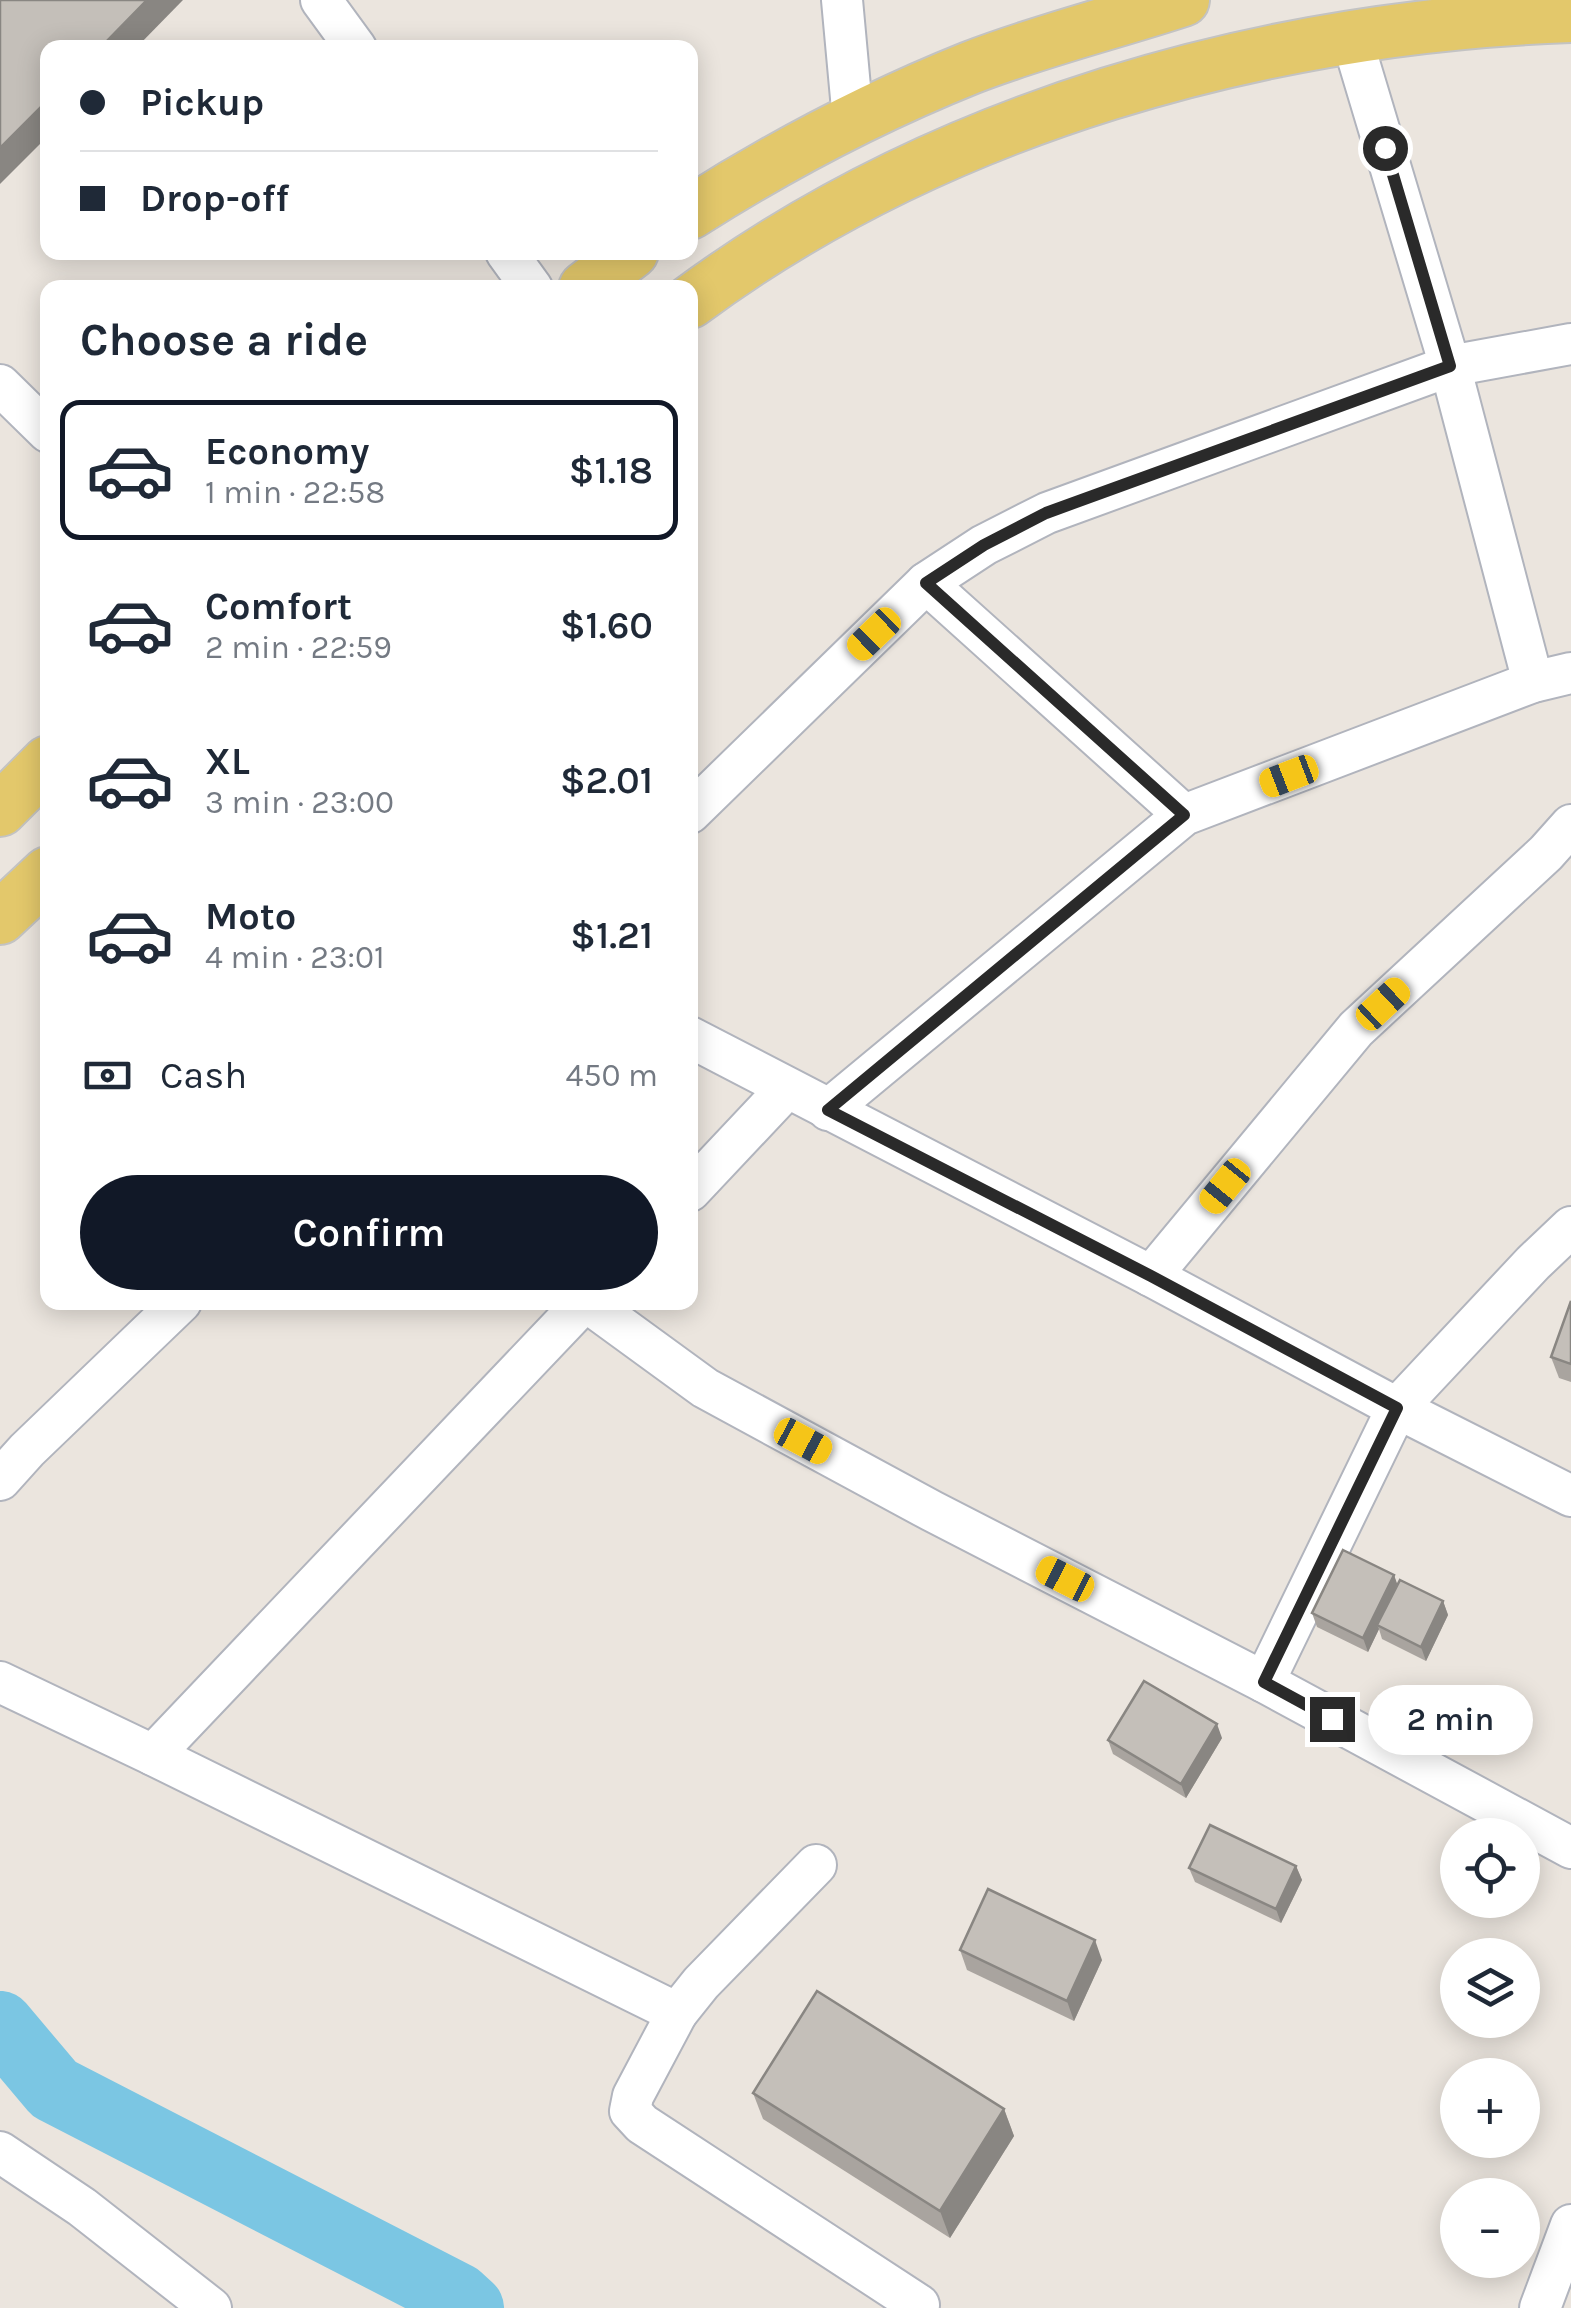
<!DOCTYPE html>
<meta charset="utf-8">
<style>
body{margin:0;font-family:Karla,sans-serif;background:#f6f6f7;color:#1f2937;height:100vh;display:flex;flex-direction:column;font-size:38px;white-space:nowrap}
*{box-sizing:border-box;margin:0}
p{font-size:32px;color:#747a83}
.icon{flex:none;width:55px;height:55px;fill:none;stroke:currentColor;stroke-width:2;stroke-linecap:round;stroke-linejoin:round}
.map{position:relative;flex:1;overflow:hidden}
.sheet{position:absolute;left:40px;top:280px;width:658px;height:1030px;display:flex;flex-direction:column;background:#fff;border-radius:20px;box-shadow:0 5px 25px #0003}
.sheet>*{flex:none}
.hud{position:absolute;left:40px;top:40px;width:658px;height:220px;border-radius:20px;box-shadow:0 5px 25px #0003;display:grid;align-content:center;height:220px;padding:0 40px;background:#fff}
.tools{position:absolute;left:1440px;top:1818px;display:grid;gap:20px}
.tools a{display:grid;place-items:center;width:100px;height:100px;border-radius:50%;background:#fff;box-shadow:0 5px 25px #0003;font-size:50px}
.end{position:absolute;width:45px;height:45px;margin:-22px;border:12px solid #2a2a2a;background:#fff;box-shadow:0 0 0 5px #fff}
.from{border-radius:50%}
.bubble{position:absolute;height:70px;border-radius:35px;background:#fff;box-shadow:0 5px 25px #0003;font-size:32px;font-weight:600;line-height:70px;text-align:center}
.car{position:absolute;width:30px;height:60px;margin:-30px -15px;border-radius:12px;box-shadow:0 0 8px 2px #0007;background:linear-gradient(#f5c518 24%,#345 0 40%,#f5c518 0 76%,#345 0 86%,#f5c518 0)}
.hud b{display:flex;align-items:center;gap:35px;height:95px;font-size:38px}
.hud b+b{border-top:2px solid #e0e1e3}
.hud i{width:25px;height:25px;background:#1f2937}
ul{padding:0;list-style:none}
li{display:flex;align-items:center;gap:30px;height:140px;margin:0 20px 15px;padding:0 20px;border:5px solid transparent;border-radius:20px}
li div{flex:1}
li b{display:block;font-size:38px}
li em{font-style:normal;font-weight:600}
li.current{border-color:#111827}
li>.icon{width:90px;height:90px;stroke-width:1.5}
h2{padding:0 40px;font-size:45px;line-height:120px}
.pay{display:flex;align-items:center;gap:25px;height:110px;padding:0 40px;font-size:38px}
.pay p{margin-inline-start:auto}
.action{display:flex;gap:20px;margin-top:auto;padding:20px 40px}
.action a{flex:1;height:115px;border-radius:60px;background:#111827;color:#fff;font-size:40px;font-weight:600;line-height:115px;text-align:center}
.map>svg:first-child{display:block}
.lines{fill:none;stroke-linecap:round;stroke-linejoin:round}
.river{stroke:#7bc6e3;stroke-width:68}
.minor-casing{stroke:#b1b4bd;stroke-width:44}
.major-casing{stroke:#c3c3c3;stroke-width:56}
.minor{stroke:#fff;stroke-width:40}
.major{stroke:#e3c86b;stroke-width:52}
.wall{fill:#a9a49f}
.shaded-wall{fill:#898682}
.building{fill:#c4bfb9;stroke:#898682;stroke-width:2.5}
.route{stroke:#2a2a2a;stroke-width:12}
</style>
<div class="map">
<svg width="1571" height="2308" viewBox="0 0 1571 2308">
<rect width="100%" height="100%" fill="#ebe5de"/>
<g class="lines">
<!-- river -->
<polyline class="river" points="0,2025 54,2089 458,2297 470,2308"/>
<!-- minor casing -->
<g class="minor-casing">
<g id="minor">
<polyline points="321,0 356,48"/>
<polyline points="842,0 853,120"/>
<polyline points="1352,39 1450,366 1533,682"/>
<polyline points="506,252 532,288"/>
<polyline points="0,385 48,432"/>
<polyline points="926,583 1184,815"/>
<polyline points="690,813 926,583 984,545 1047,513 1450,366 1571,344"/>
<polyline points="690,1037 1151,1276 1397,1408 1571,1496"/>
<polyline points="828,1110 1184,815 1533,682 1571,673"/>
<polyline points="690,1191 787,1088"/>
<polyline points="1151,1276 1356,1029 1546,853 1571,825"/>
<polyline points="587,1302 705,1388 932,1511 1264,1682 1397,1408 1533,1263 1571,1227"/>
<polyline points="0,1480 27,1450 181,1302"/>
<polyline points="0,1682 153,1755 584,1302"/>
<polyline points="1264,1682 1571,1848"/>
<polyline points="153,1755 677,2013 701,1983 816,1865"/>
<polyline points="677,2013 633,2096 630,2111 642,2124 919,2305"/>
<polyline points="0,2152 82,2207 211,2308"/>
<polyline points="1540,2308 1571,2225"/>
</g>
</g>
<!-- major casing -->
<g class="major-casing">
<g id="major">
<path d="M690,213C778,157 873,107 970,68C1039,41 1113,23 1183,0"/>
<polyline points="585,288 632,252"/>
<path d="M690,302C940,117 1263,27 1571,16"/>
<polyline points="0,810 48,762"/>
<polyline points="0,918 48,873"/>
</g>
</g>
<!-- minor -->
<use href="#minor" class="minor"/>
<!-- major -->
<use href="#major" class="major"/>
</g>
<!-- wall -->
<g class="wall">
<polygon points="1571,1301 1571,1382 1559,1378 1551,1357"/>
<polygon points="1394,1575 1397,1585 1443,1601 1448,1615 1426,1661 1382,1639 1379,1629 1368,1652 1317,1627 1312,1613"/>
<polygon points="1222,1738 1186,1798 1113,1754 1108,1740"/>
<polygon points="1296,1866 1302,1880 1281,1923 1195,1882 1189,1868"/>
<polygon points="960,1950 1102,1960 1074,2021 967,1970"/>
<polygon points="753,2093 1004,2109 1014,2136 950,2238 763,2119"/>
</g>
<!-- shaded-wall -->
<g class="shaded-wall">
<polygon points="147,0 183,0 136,48 100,48"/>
<polygon points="48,100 48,136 0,184 0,148"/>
<polygon points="1394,1575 1399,1589 1377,1625 1379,1629 1368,1652 1363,1638"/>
<polygon points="1443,1601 1448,1615 1426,1661 1421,1647"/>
<polygon points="1217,1724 1222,1738 1186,1798 1181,1784"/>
<polygon points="1296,1866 1302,1880 1281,1923 1276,1909"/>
<polygon points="1095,1940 1102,1960 1074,2021 1067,2001"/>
<polygon points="1004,2109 1014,2136 950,2238 940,2211"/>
</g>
<!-- building -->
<g class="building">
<polygon points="0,0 147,0 100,48 48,48 48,100 0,148"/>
<polygon points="1571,1301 1571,1364 1551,1357"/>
<polygon points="1343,1550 1394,1575 1363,1638 1312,1613"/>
<polygon points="1400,1580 1443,1601 1421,1647 1377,1625"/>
<polygon points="1144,1681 1217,1724 1181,1784 1108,1740"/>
<polygon points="1210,1825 1296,1866 1276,1909 1189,1868"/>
<polygon points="988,1889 1095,1940 1067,2001 960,1950"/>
<polygon points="817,1991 1004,2109 940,2211 753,2093"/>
</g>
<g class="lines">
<!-- route -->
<polyline class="route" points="1332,1719 1264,1682 1397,1408 1151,1276 828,1110 1184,815 926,583 984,545 1046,513 1450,366 1385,148"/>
</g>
</svg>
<div class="tools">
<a><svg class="icon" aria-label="locate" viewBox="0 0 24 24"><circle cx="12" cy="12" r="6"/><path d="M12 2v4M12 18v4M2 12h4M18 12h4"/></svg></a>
<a><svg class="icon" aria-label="layers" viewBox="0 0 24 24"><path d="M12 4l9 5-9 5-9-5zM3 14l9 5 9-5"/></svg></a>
<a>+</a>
<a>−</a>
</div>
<i class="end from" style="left:1385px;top:148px"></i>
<i class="end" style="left:1332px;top:1719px"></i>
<div class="bubble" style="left:1368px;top:1685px;width:165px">2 min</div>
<i class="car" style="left:874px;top:634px;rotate:226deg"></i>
<i class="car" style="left:1289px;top:776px;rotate:249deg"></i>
<i class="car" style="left:1383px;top:1004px;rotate:47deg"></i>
<i class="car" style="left:1225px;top:1186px;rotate:219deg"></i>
<i class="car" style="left:803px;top:1441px;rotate:118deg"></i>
<i class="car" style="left:1065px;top:1579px;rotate:297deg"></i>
<div class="hud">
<b><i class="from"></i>Pickup</b>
<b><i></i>Drop-off</b>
</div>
<section class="sheet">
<h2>Choose a ride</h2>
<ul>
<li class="current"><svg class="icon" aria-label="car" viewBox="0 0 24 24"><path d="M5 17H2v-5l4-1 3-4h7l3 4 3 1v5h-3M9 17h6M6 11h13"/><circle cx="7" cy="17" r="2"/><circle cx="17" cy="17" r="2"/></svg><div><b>Economy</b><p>1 min · 22:58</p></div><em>$1.18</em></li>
<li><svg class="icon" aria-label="car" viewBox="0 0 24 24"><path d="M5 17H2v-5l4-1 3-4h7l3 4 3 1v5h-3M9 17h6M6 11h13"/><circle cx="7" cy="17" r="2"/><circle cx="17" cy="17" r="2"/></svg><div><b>Comfort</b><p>2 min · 22:59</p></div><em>$1.60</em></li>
<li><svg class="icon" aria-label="car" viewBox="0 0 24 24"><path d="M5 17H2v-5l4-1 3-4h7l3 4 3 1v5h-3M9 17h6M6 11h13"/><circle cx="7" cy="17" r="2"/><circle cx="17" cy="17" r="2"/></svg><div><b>XL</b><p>3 min · 23:00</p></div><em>$2.01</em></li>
<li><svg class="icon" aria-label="car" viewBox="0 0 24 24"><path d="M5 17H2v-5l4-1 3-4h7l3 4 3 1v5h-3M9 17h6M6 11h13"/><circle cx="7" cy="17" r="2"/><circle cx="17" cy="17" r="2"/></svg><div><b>Moto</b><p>4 min · 23:01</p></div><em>$1.21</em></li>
</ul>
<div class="pay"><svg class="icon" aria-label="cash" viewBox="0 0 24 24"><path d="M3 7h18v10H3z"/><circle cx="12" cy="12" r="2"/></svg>Cash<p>450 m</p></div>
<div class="action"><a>Confirm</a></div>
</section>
</div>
